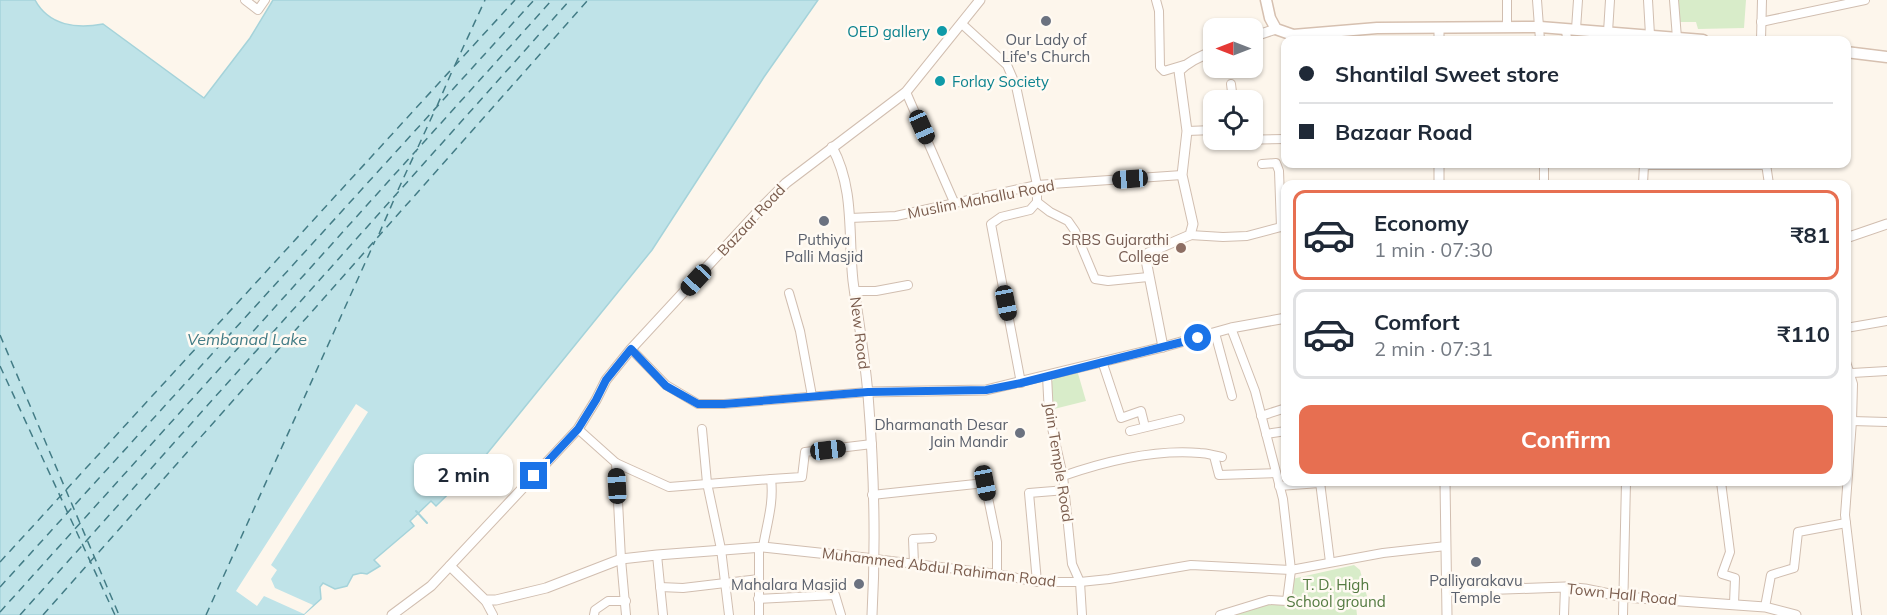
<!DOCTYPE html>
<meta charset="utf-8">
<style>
body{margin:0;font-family:Mulish,sans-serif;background:#f6f6f7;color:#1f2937;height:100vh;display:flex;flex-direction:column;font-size:22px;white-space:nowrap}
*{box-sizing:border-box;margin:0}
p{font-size:20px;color:#747a83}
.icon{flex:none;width:33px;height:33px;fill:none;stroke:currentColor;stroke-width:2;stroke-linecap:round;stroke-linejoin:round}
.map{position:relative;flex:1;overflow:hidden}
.drawer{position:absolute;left:1281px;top:180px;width:570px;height:306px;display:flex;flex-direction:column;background:#fff;border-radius:12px;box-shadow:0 2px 4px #0004}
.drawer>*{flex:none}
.guide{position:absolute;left:1281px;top:36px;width:570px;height:132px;border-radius:12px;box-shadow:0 2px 4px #0004;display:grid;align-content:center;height:132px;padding:0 18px;background:#fff}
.needle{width:39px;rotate:270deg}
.tools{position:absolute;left:1203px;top:18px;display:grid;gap:12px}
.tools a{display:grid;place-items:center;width:60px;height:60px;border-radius:12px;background:#fff;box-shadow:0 2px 4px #0004;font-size:30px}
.end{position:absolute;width:27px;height:27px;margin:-14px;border:8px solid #1a73e8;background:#fff;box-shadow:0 0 0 3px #fff}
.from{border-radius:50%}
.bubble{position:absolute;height:42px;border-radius:12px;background:#fff;box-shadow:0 2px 4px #0004;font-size:20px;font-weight:700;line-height:42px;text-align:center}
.car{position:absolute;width:18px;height:36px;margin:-18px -9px;border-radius:8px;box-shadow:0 0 4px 2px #0007;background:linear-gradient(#222 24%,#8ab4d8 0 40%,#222 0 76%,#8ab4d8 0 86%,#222 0)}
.guide b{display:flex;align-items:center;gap:21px;height:57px;font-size:22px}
.guide b+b{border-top:2px solid #e0e1e3}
.guide i{width:15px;height:15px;background:#1f2937}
ul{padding:10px 0 0;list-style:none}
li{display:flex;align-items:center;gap:18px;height:90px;margin:0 12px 9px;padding:0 6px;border:3px solid #e0e1e3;border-radius:12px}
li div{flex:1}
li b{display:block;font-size:22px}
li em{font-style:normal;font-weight:700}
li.selected{border-color:#e76f51}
li>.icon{width:54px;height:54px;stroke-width:1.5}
.cta{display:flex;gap:12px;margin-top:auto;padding:12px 18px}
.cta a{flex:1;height:69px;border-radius:12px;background:#e76f51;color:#fff;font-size:24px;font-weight:700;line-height:69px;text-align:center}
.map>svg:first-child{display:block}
.green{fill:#d8ecc9}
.water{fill:#bfe3e8;stroke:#a5d3da;stroke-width:1.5}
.pier{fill:#fdf6ec}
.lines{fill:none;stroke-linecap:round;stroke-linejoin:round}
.stream{stroke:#a5d3da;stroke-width:2}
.ferry{stroke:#437c86;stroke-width:1.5;stroke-dasharray:8 6;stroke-linecap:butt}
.minor-casing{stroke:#d1beb0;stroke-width:10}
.tertiary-casing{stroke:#d1beb0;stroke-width:11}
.secondary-casing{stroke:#d6c0b0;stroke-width:13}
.minor{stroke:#fff;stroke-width:8}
.tertiary{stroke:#fff;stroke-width:9}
.secondary{stroke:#fff;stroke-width:10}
.route{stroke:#1a73e8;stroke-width:8}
.worship-dot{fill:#6b7280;stroke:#fffaf3;stroke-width:2}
.culture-dot{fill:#0f9aa8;stroke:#fffaf3;stroke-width:2}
.education-dot{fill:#8d6e63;stroke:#fffaf3;stroke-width:2}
.labels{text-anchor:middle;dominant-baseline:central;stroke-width:5;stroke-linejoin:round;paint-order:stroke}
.culture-label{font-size:15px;fill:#0d838f;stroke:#fffaf3;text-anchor:end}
.worship-label{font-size:15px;fill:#5b616d;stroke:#fffaf3}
.street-label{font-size:15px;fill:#7a5c4d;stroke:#fffaf3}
.education-label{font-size:15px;fill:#785e54;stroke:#fffaf3;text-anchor:end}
.park-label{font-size:15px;fill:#537a41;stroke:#fffaf3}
.water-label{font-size:16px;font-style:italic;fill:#437c86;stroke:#fffaf3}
</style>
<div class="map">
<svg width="1887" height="615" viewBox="0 0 1887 615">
<rect width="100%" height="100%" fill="#fdf6ec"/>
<!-- green -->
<g class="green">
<polygon points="1677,0 1746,0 1744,28 1698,29 1696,22 1680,22"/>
<path d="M1077,370L1086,401L1054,409C1046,378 1048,380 1077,370Z"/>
<polygon points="1354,565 1360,570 1368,600 1356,606 1357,615 1231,615 1268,604 1288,604 1292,579"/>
</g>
<!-- water -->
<path class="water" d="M0,0H35C49,26 77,29 103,24L204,98L250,38L273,0H818L764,77L652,250L477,466L436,506L431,501L410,521L414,526L374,560L380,566L367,574L361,573L353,575L347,586L335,589L323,583L320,587L321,599L303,615H0Z"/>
<!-- pier -->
<polygon class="pier" points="356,404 368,412 271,565 277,570 271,579 275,588 313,605 304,614 264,596 257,606 236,591"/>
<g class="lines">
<!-- stream -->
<polyline class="stream" points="416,511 427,523"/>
<!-- ferry -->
<g class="ferry">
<polyline points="455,65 485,0"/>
<polyline points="437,106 453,69"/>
<polyline points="418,147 435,110"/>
<polyline points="398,190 416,151"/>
<polyline points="379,234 396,195"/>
<polyline points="0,335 119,615"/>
<polyline points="0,366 115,615"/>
<polyline points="0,562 515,0"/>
<polyline points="0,587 534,0"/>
<polyline points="0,612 552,0"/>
<polyline points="20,615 570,0"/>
<polyline points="43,615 588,0"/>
<polyline points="206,615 375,241"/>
</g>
<!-- minor casing -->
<g class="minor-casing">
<g id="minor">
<polyline points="245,0 258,10 265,0"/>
<polyline points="1156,0 1159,11 1160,67 1164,71 1184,65"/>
<polyline points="1507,0 1507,28"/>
<polyline points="1537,0 1540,40"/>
<polyline points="1648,0 1650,35"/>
<polyline points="1674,0 1677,38"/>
<polyline points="1761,22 1865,0"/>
<polyline points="962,24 1007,65 1016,86 1037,185 1037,202 1030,210 1001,217 991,224 1021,383"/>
<polyline points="1566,29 1567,40"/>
<polyline points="1576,29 1578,0"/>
<polyline points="1608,32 1610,0"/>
<polyline points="1761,40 1762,0"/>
<polyline points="1231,84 1233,100"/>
<polyline points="906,92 954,202"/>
<polyline points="1187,131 1214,130"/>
<polyline points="1236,140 1286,139"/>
<polyline points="1262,164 1276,163 1279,171 1281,227"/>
<polyline points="1766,164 1769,184"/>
<polyline points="1544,184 1544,164"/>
<polyline points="1643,184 1644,165 1766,165"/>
<polyline points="1037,202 1050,212 1068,221 1075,231 1095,279 1108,281 1148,277"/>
<polyline points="850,218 896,216 1037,185 1182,175"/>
<polyline points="1190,235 1223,237 1247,236 1281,227 1286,229"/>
<polyline points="855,291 876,291 908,285"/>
<polyline points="789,293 800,331 812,396"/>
<polyline points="1846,328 1887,321"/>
<polyline points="1215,333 1232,396"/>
<polyline points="631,349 666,385 698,404 724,404 868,392"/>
<polyline points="1102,361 1121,418 1141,411 1145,427"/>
<polyline points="1846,362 1853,384 1852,421 1845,515 1857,615"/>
<polyline points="1852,373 1887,371"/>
<polyline points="1047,376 1049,415 1063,476 1072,564 1080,582 1082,615"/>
<polyline points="1261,416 1286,408"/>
<polyline points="1852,421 1887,422"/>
<polyline points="578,429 616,463 669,487 771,479"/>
<polyline points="702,429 707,483 721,549 729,615"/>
<polyline points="1130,431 1180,419"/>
<polyline points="1266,434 1286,431"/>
<polyline points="1214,456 1219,475 1276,473"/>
<polyline points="616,463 621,559 626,615"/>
<path d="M1063,476C1106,461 1154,449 1200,453C1207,453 1215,456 1222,457"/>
<polyline points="1320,482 1330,562"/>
<polyline points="1721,482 1730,552 1722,574 1735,578 1734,604"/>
<polyline points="1279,486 1320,483"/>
<polyline points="872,495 985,483 997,542 997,574"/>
<polyline points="759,547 759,615"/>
<path d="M763,547C767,523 774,503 771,479L802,477L805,452L872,444"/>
<polyline points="657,555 663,615"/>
<polyline points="875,559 997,574 1037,582 1080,582 1109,579 1191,565 1291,570 1383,553 1446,546"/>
<polyline points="914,564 913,539 932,538"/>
<polyline points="1037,582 1029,493 1066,490"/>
<polyline points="660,587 683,588 759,579"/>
<polyline points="758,599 835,595 841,615"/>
<polyline points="485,600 493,615"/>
<polyline points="1765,607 1771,575 1794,568 1798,532 1846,523"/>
<polyline points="594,615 595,610 608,601 626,601"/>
<polyline points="1220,615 1269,600 1287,601 1291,570 1283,499 1255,391 1231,328"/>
<polyline points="1564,615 1565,587"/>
<polyline points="1623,615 1626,482"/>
</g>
</g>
<!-- tertiary casing -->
<g class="tertiary-casing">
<g id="tertiary">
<polyline points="1439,29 1439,40"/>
<polyline points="1252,37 1276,29"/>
<path d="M832,147C855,189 848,236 853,281C858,319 865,357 868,395C874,468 876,542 872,615"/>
<polyline points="1439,164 1439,184"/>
<polyline points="1846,238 1887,224"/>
<path d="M1163,347L1146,260L1148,253L1190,235L1193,224L1182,175L1187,131L1179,71C1189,61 1200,56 1214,51"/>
<polyline points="868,392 986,390 1163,347 1231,328 1286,318"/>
<polyline points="1445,482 1447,615"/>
<polyline points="450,566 485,600 496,600 546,588 621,559 657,555 763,547 875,559"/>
<polyline points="1447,591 1565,587 1585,589 1624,597 1765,607 1796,615"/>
<polyline points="392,615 431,586 578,429 596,400 606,380 631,349 764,205 786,183 906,92 980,0"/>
</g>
</g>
<!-- secondary casing -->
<g class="secondary-casing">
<g id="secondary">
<polyline points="1266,0 1270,18 1276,29 1293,35 1377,28 1540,27 1703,40"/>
<polyline points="1846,52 1887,57"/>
</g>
</g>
<!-- minor -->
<use href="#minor" class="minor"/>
<!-- tertiary -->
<use href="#tertiary" class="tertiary"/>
<!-- secondary -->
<use href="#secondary" class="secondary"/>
</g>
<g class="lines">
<!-- route -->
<polyline class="route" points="534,476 578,429 596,400 606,380 631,349 666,386 698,404 724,404 868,392 986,390 1021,383 1198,338"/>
</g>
<!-- markers -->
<g class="worship-dot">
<circle cx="1046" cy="21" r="6"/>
<circle cx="824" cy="221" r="6"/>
<circle cx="1020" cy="433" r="6"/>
<circle cx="1476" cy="562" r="6"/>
<circle cx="859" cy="584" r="6"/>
</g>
<g class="culture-dot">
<circle cx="942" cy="31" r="6"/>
<circle cx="940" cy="81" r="6"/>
</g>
<circle class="education-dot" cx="1181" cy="248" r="6"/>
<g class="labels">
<!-- culture labels -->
<g class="culture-label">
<text x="930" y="31">OED gallery</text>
<text x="952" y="81" text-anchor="start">Forlay Society</text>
</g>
<!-- worship labels -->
<g class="worship-label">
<text x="1046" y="39">Our Lady of<tspan x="1046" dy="17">Life's Church</tspan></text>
<text x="824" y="239">Puthiya<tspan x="824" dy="17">Palli Masjid</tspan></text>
<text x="1008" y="424" text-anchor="end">Dharmanath Desar<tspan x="1008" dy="17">Jain Mandir</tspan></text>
<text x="1476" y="580">Palliyarakavu<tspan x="1476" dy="17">Temple</tspan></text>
<text x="847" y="584" text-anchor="end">Mahalara Masjid</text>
</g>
<!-- street labels -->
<g class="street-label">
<text transform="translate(981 199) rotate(-11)">Muslim Mahallu Road</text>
<text transform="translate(751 220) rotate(-47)">Bazaar Road</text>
<text transform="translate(860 333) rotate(83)">New Road</text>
<text transform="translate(1059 462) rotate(81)">Jain Temple Road</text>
<text transform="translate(939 567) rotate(7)">Muhammed Abdul Rahiman Road</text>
<text transform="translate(1622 594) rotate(6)">Town Hall Road</text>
</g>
<!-- education labels -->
<g class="education-label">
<text x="1169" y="239">SRBS Gujarathi<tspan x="1169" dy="17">College</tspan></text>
</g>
<!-- park labels -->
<g class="park-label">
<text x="1336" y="584">T. D. High<tspan x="1336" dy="17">School ground</tspan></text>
</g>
<!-- water labels -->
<g class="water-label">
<text x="247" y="339">Vembanad Lake</text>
</g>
</g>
</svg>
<div class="tools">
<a><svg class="needle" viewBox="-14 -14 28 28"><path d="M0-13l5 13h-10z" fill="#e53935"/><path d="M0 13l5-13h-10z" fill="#747a83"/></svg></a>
<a><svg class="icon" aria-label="locate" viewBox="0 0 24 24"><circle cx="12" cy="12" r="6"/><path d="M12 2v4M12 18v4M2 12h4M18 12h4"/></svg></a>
</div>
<i class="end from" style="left:1198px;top:338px"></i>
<i class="end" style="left:534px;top:476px"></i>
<div class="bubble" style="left:414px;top:454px;width:99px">2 min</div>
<i class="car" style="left:922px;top:127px;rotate:156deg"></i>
<i class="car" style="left:1130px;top:179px;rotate:266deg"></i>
<i class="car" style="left:696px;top:280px;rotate:223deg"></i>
<i class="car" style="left:1006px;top:303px;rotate:169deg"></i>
<i class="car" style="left:828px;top:450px;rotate:83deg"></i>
<i class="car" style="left:985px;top:483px;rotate:169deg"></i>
<i class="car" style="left:617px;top:486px;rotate:357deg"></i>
<div class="guide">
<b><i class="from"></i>Shantilal Sweet store</b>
<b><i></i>Bazaar Road</b>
</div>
<section class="drawer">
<ul>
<li class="selected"><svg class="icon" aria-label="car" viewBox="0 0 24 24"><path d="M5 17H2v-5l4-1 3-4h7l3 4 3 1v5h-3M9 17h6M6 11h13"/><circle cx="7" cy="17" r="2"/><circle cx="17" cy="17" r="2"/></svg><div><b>Economy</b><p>1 min · 07:30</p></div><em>₹81</em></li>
<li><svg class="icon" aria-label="car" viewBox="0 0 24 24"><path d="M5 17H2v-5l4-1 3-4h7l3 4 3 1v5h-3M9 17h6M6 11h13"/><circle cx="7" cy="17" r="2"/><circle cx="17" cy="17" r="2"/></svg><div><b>Comfort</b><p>2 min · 07:31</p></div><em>₹110</em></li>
</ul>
<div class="cta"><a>Confirm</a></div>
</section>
</div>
